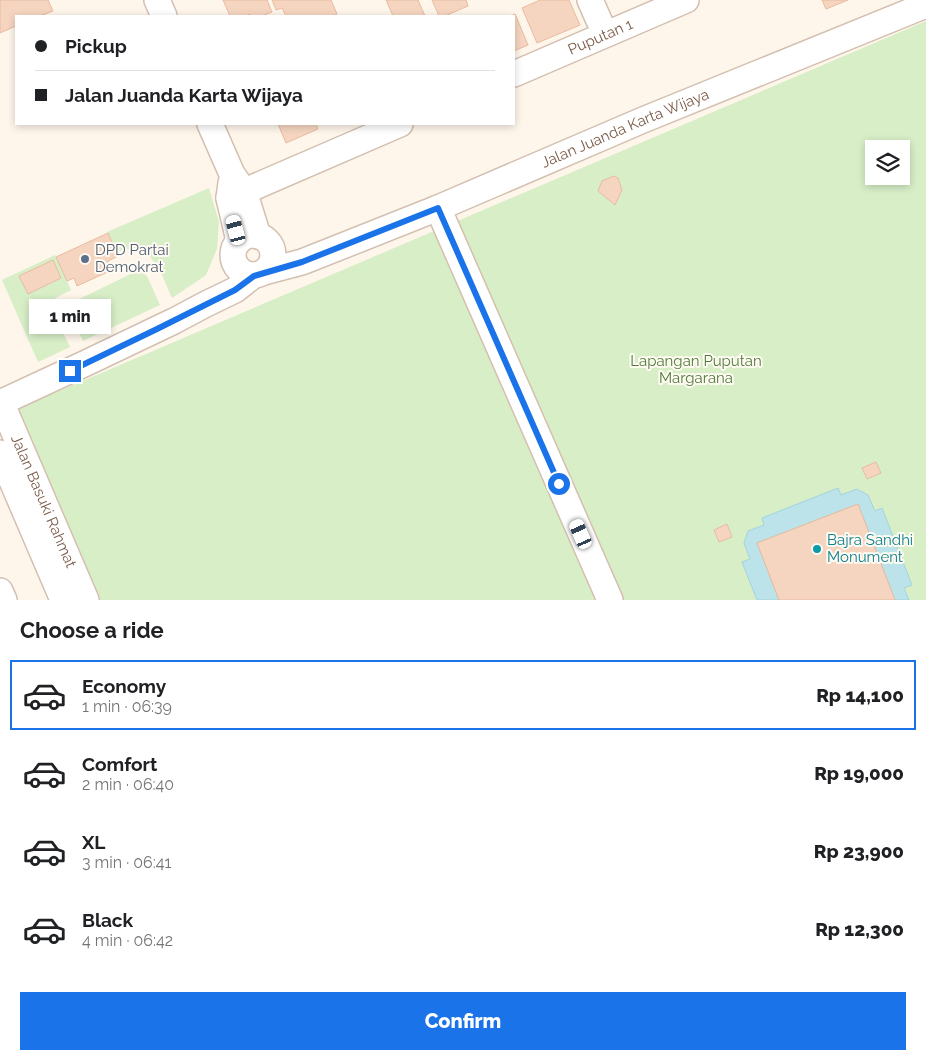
<!DOCTYPE html>
<meta charset="utf-8">
<style>
body{margin:0;font-family:Raleway,sans-serif;background:#f2f2f2;color:#202124;height:100vh;display:flex;flex-direction:column;font-size:19px;white-space:nowrap}
*{box-sizing:border-box;margin:0}
p{font-size:16px;color:#757577}
.icon{flex:none;width:28px;height:28px;fill:none;stroke:currentColor;stroke-width:2;stroke-linecap:round;stroke-linejoin:round}
.map{position:relative;height:600px;overflow:hidden}
.sheet{display:flex;flex-direction:column;background:#fff;flex:1}
.sheet>*{flex:none}
.guide{position:absolute;left:15px;top:15px;width:500px;height:110px;border-radius:0px;box-shadow:0 2px 8px #0003;display:grid;align-content:center;height:110px;padding:0 20px;background:#fff}
.fabs{position:absolute;left:865px;top:140px;display:grid;gap:10px}
.fabs a{display:grid;place-items:center;width:45px;height:45px;border-radius:0px;background:#fff;box-shadow:0 2px 8px #0003;font-size:25px}
.end{position:absolute;width:22px;height:22px;margin:-11px;border:6px solid #1a73e8;background:#fff;box-shadow:0 0 0 2px #fff}
.from{border-radius:50%}
.bubble{position:absolute;height:35px;border-radius:0px;background:#fff;box-shadow:0 2px 8px #0003;font-size:16px;font-weight:800;line-height:35px;text-align:center}
.car{position:absolute;width:15px;height:30px;margin:-15px -8px;border-radius:6px;box-shadow:0 0 4px 1px #0007;background:linear-gradient(#fff 24%,#345 0 40%,#fff 0 76%,#345 0 86%,#fff 0)}
.guide b{display:flex;align-items:center;gap:18px;height:48px;font-size:19px}
.guide b+b{border-top:1px solid #e0e0e0}
.guide i{width:12px;height:12px;background:#202124}
ul{padding:0;list-style:none}
li{display:flex;align-items:center;gap:15px;height:70px;margin:0 10px 8px;padding:0 10px;border:2px solid transparent;border-radius:0px}
li div{flex:1}
li b{display:block;font-size:19px}
li em{font-style:normal;font-weight:800}
li.current{border-color:#1a73e8}
li>.icon{width:45px;height:45px;stroke-width:1.5}
h2{padding:0 20px;font-size:22px;line-height:60px}
.primary-button{display:flex;gap:10px;margin-top:auto;padding:10px 20px}
.primary-button a{flex:1;height:58px;border-radius:0px;background:#1a73e8;color:#fff;font-size:20px;font-weight:800;line-height:58px;text-align:center}
.map>svg:first-child{display:block}
.green{fill:#d7eec7;fill-rule:evenodd}
.water{fill:#bce3ea;stroke:#a2d4dd}
.building{fill:#f5d5c0;stroke:#e9bb9f}
.lines{fill:none;stroke-linecap:round;stroke-linejoin:round}
.minor-casing{stroke:#d4c0b1;stroke-width:28}
.minor{stroke:#fff;stroke-width:25}
.route{stroke:#1a73e8;stroke-width:6}
.service-dot{fill:#5c6f8a;stroke:#fffaf2;stroke-width:2}
.culture-dot{fill:#0f9aa8;stroke:#fffaf2;stroke-width:2}
.labels{text-anchor:middle;dominant-baseline:central;stroke-width:4;stroke-linejoin:round;paint-order:stroke}
.street-label{font-size:15px;fill:#7c5c4a;stroke:#fffaf2}
.service-label{font-size:15px;fill:#4e5e75;stroke:#fffaf2;text-anchor:start}
.park-label{font-size:15px;fill:#517c3e;stroke:#fffaf2}
.culture-label{font-size:15px;fill:#0d838f;stroke:#fffaf2;text-anchor:start}
</style>
<div class="map">
<svg width="926" height="600" viewBox="0 0 926 600">
<rect width="100%" height="100%" fill="#fef6eb"/>
<!-- green -->
<g class="green">
<path d="M926,21V600H98L17,409ZM874,149H901V176H874Z"/>
<path d="M209,188L219,222L217,249L206,275L172,298C161,274 152,238 117,252L107,232Z"/>
<path d="M55,255L71,290C64,294 52,297 50,306L70,347L38,362L2,280Z"/>
<polygon points="137,271 143,273 147,276 160,305 83,341 71,315 69,306 73,302"/>
</g>
<!-- water -->
<polygon class="water" points="838,488 841,495 857,489 868,495 875,511 882,508 912,585 904,588 909,600 895,600 858,504 757,543 779,600 757,600 742,562 750,559 744,543 748,531 764,525 762,518"/>
<!-- building -->
<g class="building">
<polygon points="0,0 48,0 53,11 40,16 16,16 16,26 0,33"/>
<polygon points="223,0 267,0 272,12 262,16 250,16 250,14 245,16 230,16"/>
<polygon points="272,0 331,0 337,14 332,16 286,16 282,8 276,10"/>
<polygon points="386,0 418,0 425,16 393,16"/>
<polygon points="432,0 466,0 468,6 445,16 439,16"/>
<polygon points="540,0 569,0 580,25 537,43 522,8"/>
<polygon points="822,0 848,0 826,9"/>
<polygon points="515,14 528,45 514,51 514,16 511,16"/>
<polygon points="278,124 316,124 318,129 286,143"/>
<polygon points="614,176 618,178 622,190 615,205 598,191 602,181"/>
<polygon points="108,233 118,256 108,261 112,270 77,286 74,278 67,281 56,257"/>
<polygon points="53,260 61,278 28,294 19,276"/>
<polygon points="876,462 881,473 867,479 862,468"/>
<polygon points="858,504 895,600 779,600 757,543"/>
<polygon points="727,524 732,537 719,542 714,530"/>
</g>
<g class="lines">
<!-- minor casing -->
<g class="minor-casing">
<g id="minor">
<polyline points="157,0 164,16"/>
<polyline points="590,0 605,34"/>
<path id="s1" d="M514,74L686,0"/>
<polyline points="210,124 232,174 244,191 258,236"/>
<polyline points="231,183 229,198 239,241"/>
<polyline points="229,198 400,124"/>
<polyline points="438,208 610,600"/>
<circle cx="253" cy="255" r="20"/>
<path id="s2" d="M264,272L302,262L438,208L643,120L926,5"/>
<path id="s3" d="M1,402L86,600"/>
<polyline points="0,403 84,364 174,321 206,304 235,290 254,275"/>
<polyline points="0,453 63,600"/>
<polyline points="0,591 4,600"/>
</g>
</g>
<!-- minor -->
<use href="#minor" class="minor"/>
</g>
<g class="lines">
<!-- route -->
<polyline class="route" points="70,371 157,329 235,290 254,276 302,262 438,208 559,484"/>
</g>
<!-- markers -->
<circle class="service-dot" cx="85" cy="259" r="5"/>
<circle class="culture-dot" cx="817" cy="549" r="5"/>
<g class="labels">
<!-- street labels -->
<g class="street-label">
<text stroke="none"><textPath href="#s1" startOffset="94">Puputan 1</textPath></text>
<text stroke="none"><textPath href="#s2" startOffset="389">Jalan Juanda Karta Wijaya</textPath></text>
<text stroke="none"><textPath href="#s3" startOffset="108">Jalan Basuki Rahmat</textPath></text>
</g>
<!-- service labels -->
<g class="service-label">
<text x="95" y="250">DPD Partai<tspan x="95" dy="17">Demokrat</tspan></text>
</g>
<!-- park labels -->
<g class="park-label">
<text x="696" y="361">Lapangan Puputan<tspan x="696" dy="17">Margarana</tspan></text>
</g>
<!-- culture labels -->
<g class="culture-label">
<text x="827" y="540">Bajra Sandhi<tspan x="827" dy="17">Monument</tspan></text>
</g>
</g>
</svg>
<div class="fabs">
<a><svg class="icon" aria-label="layers" viewBox="0 0 24 24"><path d="M12 4l9 5-9 5-9-5zM3 14l9 5 9-5"/></svg></a>
</div>
<i class="end from" style="left:559px;top:484px"></i>
<i class="end" style="left:70px;top:371px"></i>
<div class="bubble" style="left:29px;top:299px;width:82px">1 min</div>
<i class="car" style="left:236px;top:230px;rotate:345deg"></i>
<i class="car" style="left:581px;top:534px;rotate:336deg"></i>
<div class="guide">
<b><i class="from"></i>Pickup</b>
<b><i></i>Jalan Juanda Karta Wijaya</b>
</div>
</div>
<section class="sheet">
<h2>Choose a ride</h2>
<ul>
<li class="current"><svg class="icon" aria-label="car" viewBox="0 0 24 24"><path d="M5 17H2v-5l4-1 3-4h7l3 4 3 1v5h-3M9 17h6M6 11h13"/><circle cx="7" cy="17" r="2"/><circle cx="17" cy="17" r="2"/></svg><div><b>Economy</b><p>1 min · 06:39</p></div><em>Rp 14,100</em></li>
<li><svg class="icon" aria-label="car" viewBox="0 0 24 24"><path d="M5 17H2v-5l4-1 3-4h7l3 4 3 1v5h-3M9 17h6M6 11h13"/><circle cx="7" cy="17" r="2"/><circle cx="17" cy="17" r="2"/></svg><div><b>Comfort</b><p>2 min · 06:40</p></div><em>Rp 19,000</em></li>
<li><svg class="icon" aria-label="car" viewBox="0 0 24 24"><path d="M5 17H2v-5l4-1 3-4h7l3 4 3 1v5h-3M9 17h6M6 11h13"/><circle cx="7" cy="17" r="2"/><circle cx="17" cy="17" r="2"/></svg><div><b>XL</b><p>3 min · 06:41</p></div><em>Rp 23,900</em></li>
<li><svg class="icon" aria-label="car" viewBox="0 0 24 24"><path d="M5 17H2v-5l4-1 3-4h7l3 4 3 1v5h-3M9 17h6M6 11h13"/><circle cx="7" cy="17" r="2"/><circle cx="17" cy="17" r="2"/></svg><div><b>Black</b><p>4 min · 06:42</p></div><em>Rp 12,300</em></li>
</ul>
<div class="primary-button"><a>Confirm</a></div>
</section>
